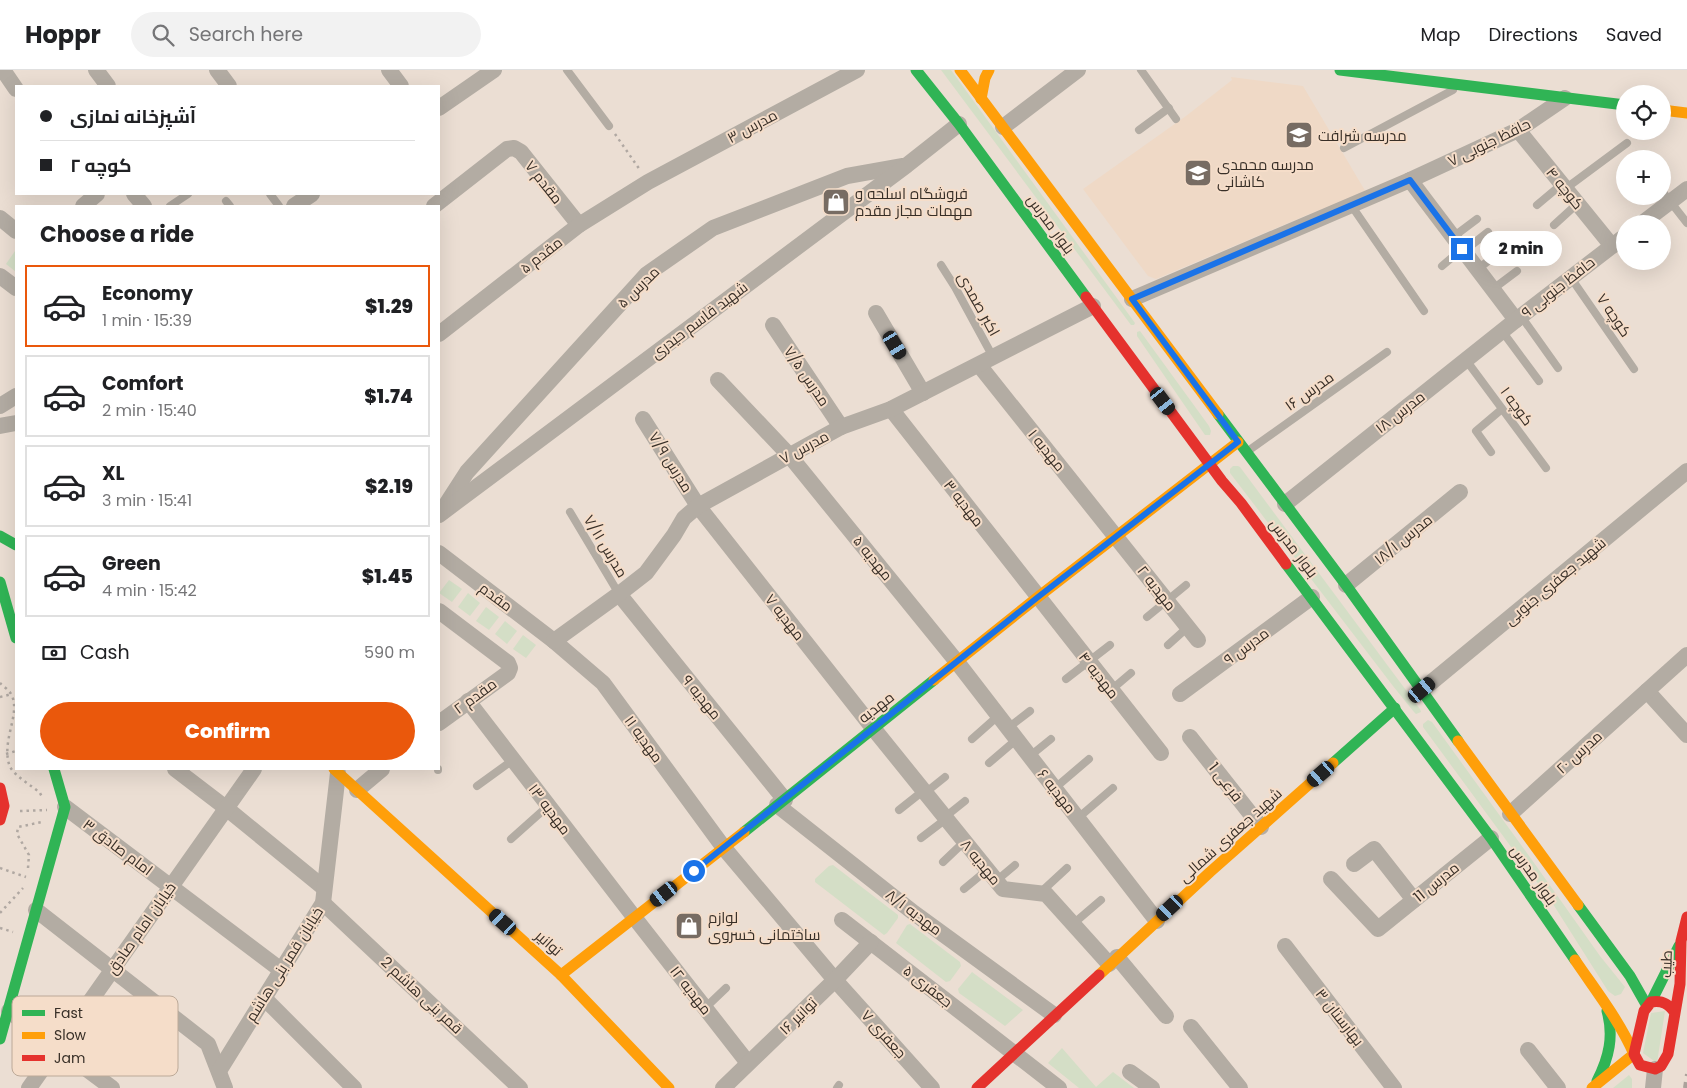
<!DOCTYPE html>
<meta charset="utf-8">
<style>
body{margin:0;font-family:Poppins,Cairo,sans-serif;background:#f2f2f2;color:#202124;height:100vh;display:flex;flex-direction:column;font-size:19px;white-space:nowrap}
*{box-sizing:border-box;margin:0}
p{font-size:16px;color:#757577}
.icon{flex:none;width:28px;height:28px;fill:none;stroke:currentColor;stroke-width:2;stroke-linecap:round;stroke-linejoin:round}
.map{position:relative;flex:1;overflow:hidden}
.details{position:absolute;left:15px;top:135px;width:425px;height:565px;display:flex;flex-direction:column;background:#fff;border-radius:0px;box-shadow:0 5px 20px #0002}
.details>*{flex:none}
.banner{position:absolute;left:15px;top:15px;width:425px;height:110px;border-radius:0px;box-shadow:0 5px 20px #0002;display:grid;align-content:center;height:110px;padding:0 25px;background:#fff}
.controls{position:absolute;left:1616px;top:15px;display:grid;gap:10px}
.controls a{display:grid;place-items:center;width:55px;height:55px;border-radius:50%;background:#fff;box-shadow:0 5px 20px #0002;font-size:25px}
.end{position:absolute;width:22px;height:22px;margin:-11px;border:6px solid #1a73e8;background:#fff;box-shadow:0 0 0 2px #fff}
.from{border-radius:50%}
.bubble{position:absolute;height:35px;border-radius:18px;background:#fff;box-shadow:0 5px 20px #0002;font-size:16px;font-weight:800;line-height:35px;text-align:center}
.car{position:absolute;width:15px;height:30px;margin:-15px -8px;border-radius:6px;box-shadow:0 0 4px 1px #0007;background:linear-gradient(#222 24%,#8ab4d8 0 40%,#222 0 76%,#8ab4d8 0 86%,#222 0)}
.banner b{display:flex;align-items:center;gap:18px;height:48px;font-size:19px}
.banner b+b{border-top:1px solid #e0e0e0}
.banner i{width:12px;height:12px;background:#202124}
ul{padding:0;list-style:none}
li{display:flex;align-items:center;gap:15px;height:82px;margin:0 10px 8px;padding:0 15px;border:2px solid #e0e0e0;border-radius:0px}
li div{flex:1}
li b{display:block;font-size:19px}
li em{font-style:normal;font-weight:800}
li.selected{border-color:#ea580c}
li>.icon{width:45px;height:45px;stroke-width:1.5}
h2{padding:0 25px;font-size:22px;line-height:60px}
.pay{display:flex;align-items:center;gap:12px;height:55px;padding:0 25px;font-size:19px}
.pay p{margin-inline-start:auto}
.cta{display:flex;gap:10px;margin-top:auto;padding:10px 25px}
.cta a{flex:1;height:58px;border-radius:30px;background:#ea580c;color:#fff;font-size:20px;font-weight:800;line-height:58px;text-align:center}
header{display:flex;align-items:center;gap:30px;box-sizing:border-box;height:70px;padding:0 25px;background:#fff;border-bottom:1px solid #e0e0e0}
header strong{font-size:24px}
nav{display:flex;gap:28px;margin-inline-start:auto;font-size:18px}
.search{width:350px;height:45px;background:#f2f2f2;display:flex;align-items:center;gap:12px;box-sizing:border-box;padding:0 18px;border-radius:28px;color:#757577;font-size:19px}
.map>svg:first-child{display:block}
.built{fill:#efd9c6}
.green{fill:#d4dec6}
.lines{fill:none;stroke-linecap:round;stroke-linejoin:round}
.path{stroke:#b0a8a2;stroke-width:2.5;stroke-dasharray:2.5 4;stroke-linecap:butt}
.lane{stroke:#b3aca3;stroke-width:8}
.street{stroke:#b3aca3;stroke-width:16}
.fast{stroke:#30b455;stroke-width:11}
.slow{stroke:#ff9f0a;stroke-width:11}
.jam{stroke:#e5322d;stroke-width:11}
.rail{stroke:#aba29b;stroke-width:4;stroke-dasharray:6 6;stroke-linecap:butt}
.route{stroke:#1a73e8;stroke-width:6}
.labels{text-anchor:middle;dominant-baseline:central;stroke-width:4;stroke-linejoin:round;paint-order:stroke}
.street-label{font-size:15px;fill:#382f27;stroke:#f5ddc9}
.poi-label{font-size:15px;fill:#382f27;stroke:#f5ddc9;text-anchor:start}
.key{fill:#f5ddc9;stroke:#bca998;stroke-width:1}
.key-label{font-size:14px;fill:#382f27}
</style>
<header>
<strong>Hoppr</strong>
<div class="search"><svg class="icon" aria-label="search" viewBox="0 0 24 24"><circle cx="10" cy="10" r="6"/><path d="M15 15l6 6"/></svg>Search here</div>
<nav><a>Map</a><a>Directions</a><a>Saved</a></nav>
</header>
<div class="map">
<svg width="1687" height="1018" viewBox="0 0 1687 1018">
<rect width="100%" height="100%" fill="#ebded3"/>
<!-- built -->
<polygon class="built" points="1231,7 1303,16 1367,124 1314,142 1156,209 1148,206 1083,119 1186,46 1232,10"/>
<!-- green -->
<g class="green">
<polygon points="941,0 951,0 1135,253 1134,255 1131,255"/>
<polygon points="15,181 16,182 16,202 6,194"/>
<polygon points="1140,261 1209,356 1211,361 1210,365 1205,365 1137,266 1137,262"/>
<polygon points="1233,396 1238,396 1240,397 1420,639 1421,642 1416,644 1414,642 1393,616 1230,403 1230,399"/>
<polygon points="449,510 462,519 452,532 439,523"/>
<polygon points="468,523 480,533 470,546 458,537"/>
<polygon points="486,537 499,547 489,560 476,551"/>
<polygon points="505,551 517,561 507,574 495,564"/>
<polygon points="523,565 536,575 526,588 513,579"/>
<polygon points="1428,650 1432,652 1532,790 1600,886 1625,917 1621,924 1615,926 1608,921 1553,834 1423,657 1423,654"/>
<polygon points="833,795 898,845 898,848 887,863 884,865 815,812 815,809 829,796"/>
<polygon points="910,854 960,892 961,896 950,911 946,912 896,873 907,855"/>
<polygon points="972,902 1023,940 1005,956 959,923 958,919"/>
<polygon points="1665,941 1657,993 1643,983 1651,943"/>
<polygon points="1062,978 1096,1017 1113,1002 1134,1018 1079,1018 1048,993"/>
<polygon points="1629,1005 1632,1009 1632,1018 1613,1018"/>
</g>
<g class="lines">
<!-- path -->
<g class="path">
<polyline points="615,64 640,100"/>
<path d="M0,613C3,616 9,620 11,624C22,643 0,671 10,697C16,707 31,715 40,723L42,727"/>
<polyline points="0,627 12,624"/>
<polyline points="6,684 16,681"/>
<polyline points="20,741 47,740"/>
<polyline points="0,798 26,807"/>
<polyline points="28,798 29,785 17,764 18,757 42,752"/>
<polyline points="0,843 23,818"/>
<polyline points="0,858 13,862"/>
</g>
<!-- lane -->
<g class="lane">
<polyline points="567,0 609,56"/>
<polyline points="1141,0 1176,49"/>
<polyline points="1139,60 1169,38"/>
<polyline points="1344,78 1453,20"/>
<polyline points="1565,119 1627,73"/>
<polyline points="1662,121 1687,153"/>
<polyline points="270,124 279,136"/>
<polyline points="226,131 230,136"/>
<polyline points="1351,135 1424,241"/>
<polyline points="1537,135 1562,114"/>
<polyline points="170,136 188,124"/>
<polyline points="1554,155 1577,134"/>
<polyline points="1453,167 1477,149"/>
<polyline points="1464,181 1488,162"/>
<polyline points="941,195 955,217 993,287"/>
<polyline points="1442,196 1462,179"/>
<polyline points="1478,199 1502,180"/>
<polyline points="1571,208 1634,299"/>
<polyline points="1493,219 1517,201"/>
<polyline points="1521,246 1558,298"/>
<polyline points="1502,261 1539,311"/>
<polyline points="1466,290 1546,398"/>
<polyline points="1248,381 1387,282"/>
<polyline points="1491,382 1476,361 1502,339"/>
<polyline points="570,442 619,524"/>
<polyline points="1147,547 1186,515"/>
<polyline points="1168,575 1188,557"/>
<polyline points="1066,609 1110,575"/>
<polyline points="1111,620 1131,603"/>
<polyline points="1008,658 1030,641"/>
<polyline points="972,669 998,646"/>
<polyline points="1030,686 1051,669"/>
<polyline points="989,693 1017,669"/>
<polyline points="438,699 438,700"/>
<polyline points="477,716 513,690"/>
<polyline points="1055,718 1089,689"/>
<polyline points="925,723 945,707"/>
<polyline points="899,740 923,721"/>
<polyline points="945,747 965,731"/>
<polyline points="1078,748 1113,718"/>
<polyline points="921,768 946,749"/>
<polyline points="511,769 548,736"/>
<polyline points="943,792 964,772"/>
<polyline points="996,811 1015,795"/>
<polyline points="964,819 987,800"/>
<polyline points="1041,822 1067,798"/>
<polyline points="1073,854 1101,830"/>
<polyline points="705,938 726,918"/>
<polyline points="837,1018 839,1015"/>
</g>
<!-- street -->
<g class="street">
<polyline points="3,0 16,19"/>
<polyline points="96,0 108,16"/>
<polyline points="217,0 229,16"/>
<polyline points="389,0 401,16"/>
<polyline points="439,38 494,0"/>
<polyline points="1003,57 1078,0"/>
<polyline points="1518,60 1612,176"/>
<polyline points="1410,110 1516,250"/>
<polyline points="134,124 144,136"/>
<polyline points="83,136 97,124"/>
<polyline points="294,136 312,124"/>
<polyline points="434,136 507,79 514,78 521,82 579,155"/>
<polyline points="0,148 16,161"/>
<polyline points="1641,154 1687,119"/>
<polyline points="0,206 16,218"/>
<polyline points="1132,229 1410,110 1518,60 1565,28"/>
<polyline points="876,243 923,323"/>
<polyline points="773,255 841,357"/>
<polyline points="439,264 579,155 648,112 857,0"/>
<polyline points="979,295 1198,570"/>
<polyline points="718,310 789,385 957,592 1157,851"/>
<polyline points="0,336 16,326"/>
<polyline points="891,339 1161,683"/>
<polyline points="643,349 698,436 873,658 1003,819 1046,824 1109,894"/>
<polyline points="0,356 16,353"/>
<polyline points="447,433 467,402 647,204 713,158 847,106 903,96"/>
<polyline points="1285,434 1516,250 1625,166"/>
<polyline points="439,445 907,95 959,54"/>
<polyline points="439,483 554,571 603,613 724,778 835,910 932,1018"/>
<polyline points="1346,515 1460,422"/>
<polyline points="619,524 785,730"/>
<polyline points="439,541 508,593 510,598 508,603 439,653"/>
<polyline points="554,571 619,524 646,503 674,465 684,448 698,436 841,357 891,339 1093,236"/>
<polyline points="1422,620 1687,401"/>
<polyline points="1647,621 1687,665"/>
<polyline points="1180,624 1312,527"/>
<polyline points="468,631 634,847 748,993"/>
<polyline points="1190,667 1261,757"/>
<polyline points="175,699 226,738 324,818"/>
<polyline points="357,720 382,699"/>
<polyline points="777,735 914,843 1054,945"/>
<polyline points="65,737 281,900"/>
<polyline points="1510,744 1687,585"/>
<polyline points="1354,794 1374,779 1414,830"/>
<polyline points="1331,809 1378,859 1491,768"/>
<polyline points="323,833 520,1018"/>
<polyline points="36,840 208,974 225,1018"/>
<polyline points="842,850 1059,1018"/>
<polyline points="1285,876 1394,1018"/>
<polyline points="1117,887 1166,946"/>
<polyline points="264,928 354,1018"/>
<polyline points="9,941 112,1018"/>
<polyline points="1191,957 1240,1018"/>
<polyline points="1528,980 1558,1018"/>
<polyline points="219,1001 323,833 338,703"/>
<polyline points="1130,1002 1152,1018"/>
<polyline points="29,1018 254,699"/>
<polyline points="723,1018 835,910 871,872"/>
<polyline points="1653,1018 1655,999"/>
</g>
<!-- fast -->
<g class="fast">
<polyline points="916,0 959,54 1086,227"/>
<polyline points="1340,0 1625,35"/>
<polyline points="1218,344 1346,515 1458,671"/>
<polyline points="0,466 16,475"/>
<polyline points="1286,494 1491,768 1575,890"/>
<polyline points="0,512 16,568"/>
<polyline points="1333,693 1395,638"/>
<polyline points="744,762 934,610"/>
<polyline points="1578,835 1630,906 1647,936"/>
<polyline points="1651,932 1679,876"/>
<polyline points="0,969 65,737 54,699"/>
<path d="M1597,1011C1609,988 1614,966 1607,941"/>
</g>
<!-- slow -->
<g class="slow">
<polyline points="960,0 1218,344"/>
<polyline points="981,29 985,8 989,0"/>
<polyline points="1662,40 1687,43"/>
<polyline points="934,610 1038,527 1238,372"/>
<polyline points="1458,671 1578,835"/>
<polyline points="334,699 561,905 669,1018"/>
<path d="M1575,890C1596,921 1619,950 1634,984L1592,1018"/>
<polyline points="561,905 744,762"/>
<polyline points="1099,905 1210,802 1333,693"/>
</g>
<!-- jam -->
<g class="jam">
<polyline points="1086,227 1222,411 1241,433 1286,494"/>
<polyline points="0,718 4,736 0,750"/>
<path d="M1675,943C1669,934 1662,930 1651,932L1644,941L1634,984L1640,995L1655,999L1661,996L1668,984L1680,914L1681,871L1687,847"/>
<polyline points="977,1018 1099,905"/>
</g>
<!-- rail -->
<polyline class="rail" points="1685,1018 1687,1004"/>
</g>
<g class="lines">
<!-- route -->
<polyline class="route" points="694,801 1038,527 1238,372 1132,229 1410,110 1462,179"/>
</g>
<!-- icons -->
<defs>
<g id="school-square" transform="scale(1.4375)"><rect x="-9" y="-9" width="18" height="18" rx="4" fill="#776c63" stroke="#f5ddc9"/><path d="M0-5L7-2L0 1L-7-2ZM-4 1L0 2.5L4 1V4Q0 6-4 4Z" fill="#fff"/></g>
<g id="shop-square" transform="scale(1.4375)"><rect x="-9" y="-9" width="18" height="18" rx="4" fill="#776c63" stroke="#f5ddc9"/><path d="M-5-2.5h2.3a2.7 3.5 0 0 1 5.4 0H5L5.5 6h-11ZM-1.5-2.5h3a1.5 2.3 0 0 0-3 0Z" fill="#fff"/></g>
</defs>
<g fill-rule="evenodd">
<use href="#school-square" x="1299" y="65"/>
<use href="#school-square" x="1198" y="103"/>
<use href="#shop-square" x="836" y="132"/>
<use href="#shop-square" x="689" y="856"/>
</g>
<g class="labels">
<!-- street labels -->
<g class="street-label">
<text transform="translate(752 56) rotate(-28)">مدرس ۳</text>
<text transform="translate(1489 72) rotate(-26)">حافظ جنوبی ۷</text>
<text transform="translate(544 112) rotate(52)">مقدم ۷</text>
<text transform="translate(1565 118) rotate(51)">کوچه ۴</text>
<text transform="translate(1051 154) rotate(54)">بلوار مدرس</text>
<text transform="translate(541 185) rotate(-38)">مقدم ۵</text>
<text transform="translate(638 217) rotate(-44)">مدرس ۵</text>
<text transform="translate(1558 217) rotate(-38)">حافظ جنوبی ۹</text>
<text transform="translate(979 234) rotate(61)">اکبر صمدی</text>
<text transform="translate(1614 245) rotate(56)">کوچه ۷</text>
<text transform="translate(699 250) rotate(-37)">شهید قاسم حیدری</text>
<text transform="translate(807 306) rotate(56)">مدرس ۷/۵</text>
<text transform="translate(1309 321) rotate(-35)">مدرس ۱۶</text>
<text transform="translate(1517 336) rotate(54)">کوچه ۱</text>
<text transform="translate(1400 342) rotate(-38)">مدرس ۱۸</text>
<text transform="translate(804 377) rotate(-28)">مدرس ۷</text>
<text transform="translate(1047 380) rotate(51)">مهدیه ۱</text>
<text transform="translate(671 392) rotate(58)">مدرس ۷/۹</text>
<text transform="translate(964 433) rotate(52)">مهدیه ۳</text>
<text transform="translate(1403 469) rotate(-39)">مدرس ۱۸/۱</text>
<text transform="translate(606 476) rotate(59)">مدرس ۷/۱۱</text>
<text transform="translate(1294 478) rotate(53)">بلوار مدرس</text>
<text transform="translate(873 488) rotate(51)">مهدیه ۵</text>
<text transform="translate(1555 511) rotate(-40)">شهید جعفری جنوبی</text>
<text transform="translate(1157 518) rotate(52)">مهدیه ۲</text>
<text transform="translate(496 527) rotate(37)">مقدم</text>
<text transform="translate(785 547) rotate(52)">مهدیه ۷</text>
<text transform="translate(1246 576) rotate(-36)">مدرس ۹</text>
<text transform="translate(1099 605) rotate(52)">مهدیه ۴</text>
<text transform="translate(475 626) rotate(-36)">مقدم ۲</text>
<text transform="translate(702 627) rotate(51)">مهدیه ۹</text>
<text transform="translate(876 637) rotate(-38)">مهدیه</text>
<text transform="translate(644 669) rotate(54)">مهدیه ۱۱</text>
<text transform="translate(1579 682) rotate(-42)">مدرس ۲۰</text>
<text transform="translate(1226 712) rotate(52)">فرعی 1</text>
<text transform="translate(1057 721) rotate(52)">مهدیه ۶</text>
<text transform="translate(550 739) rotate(53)">مهدیه ۱۳</text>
<text transform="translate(1230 765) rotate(-42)">شهید جعفری شمالی</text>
<text transform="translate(118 777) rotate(37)">امام صادق ۳</text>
<text transform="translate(981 792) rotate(51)">مهدیه ۸</text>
<text transform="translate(1534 805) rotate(55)">بلوار مدرس</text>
<text transform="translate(1436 812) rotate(-39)">مدرس 11</text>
<text transform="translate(914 842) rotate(37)">مهدیه ۸/۱</text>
<text transform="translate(141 858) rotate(-55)">خیابان امام صادق</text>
<text transform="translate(549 873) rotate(42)">توانیر</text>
<text transform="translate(284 894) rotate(-58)">خیابان قمر بنی هاشم</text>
<text transform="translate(1666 894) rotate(-88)">طیب</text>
<text transform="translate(928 916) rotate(38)">جعفری ۵</text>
<text transform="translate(691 920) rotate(52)">مهدیه ۱۲</text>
<text transform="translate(422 925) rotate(43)">قمر بنی هاشم 2</text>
<text transform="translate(798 946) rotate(-44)">توانیر ۱۶</text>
<text transform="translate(1340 947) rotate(52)">بهارستان ۳</text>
<text transform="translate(884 964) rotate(48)">جعفری ۷</text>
</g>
<!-- poi labels -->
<g class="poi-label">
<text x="1318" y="65">مدرسه شرافت</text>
<text x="1217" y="94">مدرسه محمدی<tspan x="1217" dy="17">کاشانی</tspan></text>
<text x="855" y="123">فروشگاه اسلحه و<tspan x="855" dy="17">مهمات مجاز مقدم</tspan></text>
<text x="708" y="847">لوازم<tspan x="708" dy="17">ساختمانی خسروی</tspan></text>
</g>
</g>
<!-- legend -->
<rect x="12" y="926" width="166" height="80" rx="8" class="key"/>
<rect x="22" y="940" width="23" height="6" fill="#30b455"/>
<rect x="22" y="962" width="23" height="7" fill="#ff9f0a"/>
<rect x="22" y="985" width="23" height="6" fill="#e5322d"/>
<g class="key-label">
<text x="54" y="948">Fast</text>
<text x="54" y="970">Slow</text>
<text x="54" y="993">Jam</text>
</g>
</svg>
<div class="controls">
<a><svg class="icon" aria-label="locate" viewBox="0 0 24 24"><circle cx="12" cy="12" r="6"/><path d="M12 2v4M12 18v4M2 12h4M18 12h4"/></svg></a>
<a>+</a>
<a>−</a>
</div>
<i class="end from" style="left:694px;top:801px"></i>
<i class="end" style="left:1462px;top:179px"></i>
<div class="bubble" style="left:1480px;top:161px;width:82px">2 min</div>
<i class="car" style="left:895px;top:275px;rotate:149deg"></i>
<i class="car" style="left:1163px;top:331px;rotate:143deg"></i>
<i class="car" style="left:1422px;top:620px;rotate:50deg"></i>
<i class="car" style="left:1321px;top:704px;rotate:229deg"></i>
<i class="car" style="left:664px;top:824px;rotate:232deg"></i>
<i class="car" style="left:1170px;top:838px;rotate:227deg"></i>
<i class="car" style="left:503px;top:852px;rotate:312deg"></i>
<div class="banner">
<b><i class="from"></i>آشپزخانه نمازی</b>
<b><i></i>کوچه ۲</b>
</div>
<section class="details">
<h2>Choose a ride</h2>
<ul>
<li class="selected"><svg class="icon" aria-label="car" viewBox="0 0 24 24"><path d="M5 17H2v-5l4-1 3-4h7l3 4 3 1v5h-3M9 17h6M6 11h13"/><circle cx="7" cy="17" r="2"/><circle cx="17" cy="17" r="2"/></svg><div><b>Economy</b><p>1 min · 15:39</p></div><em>$1.29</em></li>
<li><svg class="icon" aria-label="car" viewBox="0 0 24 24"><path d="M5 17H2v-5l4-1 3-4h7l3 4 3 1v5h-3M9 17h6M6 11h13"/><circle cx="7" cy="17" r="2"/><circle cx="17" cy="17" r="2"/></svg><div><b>Comfort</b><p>2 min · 15:40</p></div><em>$1.74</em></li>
<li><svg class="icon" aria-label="car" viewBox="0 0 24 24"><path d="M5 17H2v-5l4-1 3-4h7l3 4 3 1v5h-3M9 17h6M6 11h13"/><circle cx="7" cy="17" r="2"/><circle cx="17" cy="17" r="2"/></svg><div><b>XL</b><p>3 min · 15:41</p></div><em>$2.19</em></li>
<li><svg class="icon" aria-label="car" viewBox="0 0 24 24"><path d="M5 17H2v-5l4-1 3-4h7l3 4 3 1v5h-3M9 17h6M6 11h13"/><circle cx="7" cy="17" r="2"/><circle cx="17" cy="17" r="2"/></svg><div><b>Green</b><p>4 min · 15:42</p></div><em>$1.45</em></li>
</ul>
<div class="pay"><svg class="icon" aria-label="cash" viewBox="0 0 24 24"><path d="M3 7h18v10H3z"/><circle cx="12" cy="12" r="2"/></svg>Cash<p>590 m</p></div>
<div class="cta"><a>Confirm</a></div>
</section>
</div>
